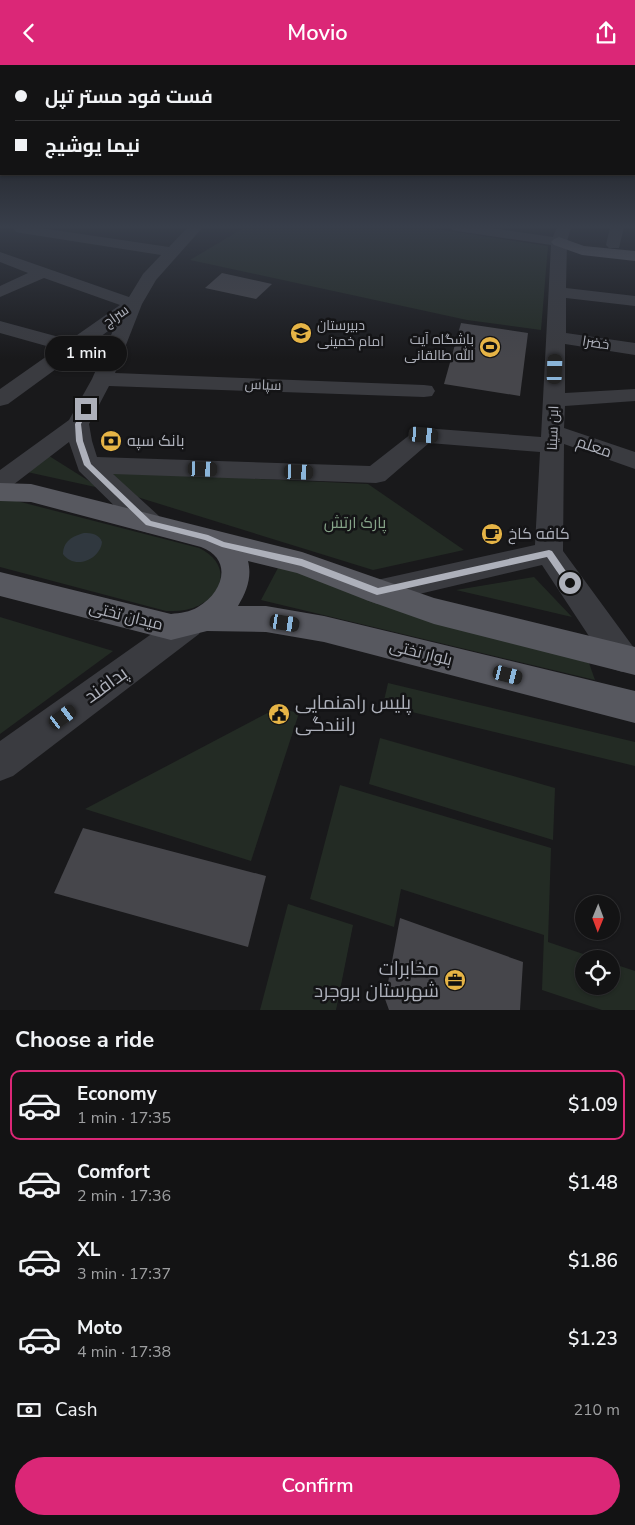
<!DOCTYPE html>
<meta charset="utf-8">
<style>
body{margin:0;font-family:"Nunito Sans",Cairo,sans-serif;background:#202022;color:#f1f3f6;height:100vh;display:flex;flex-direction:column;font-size:19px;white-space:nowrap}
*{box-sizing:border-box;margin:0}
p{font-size:16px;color:#9d9ea0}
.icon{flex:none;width:28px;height:28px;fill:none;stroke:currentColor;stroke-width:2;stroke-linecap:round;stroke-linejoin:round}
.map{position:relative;height:945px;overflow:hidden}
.details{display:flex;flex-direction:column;background:#131314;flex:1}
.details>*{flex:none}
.top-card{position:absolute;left:0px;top:0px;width:635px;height:110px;box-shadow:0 1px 4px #0004,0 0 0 1px #323234;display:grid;align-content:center;height:110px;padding:0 15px;background:#131314}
.needle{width:32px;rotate:181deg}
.fabs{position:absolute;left:575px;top:830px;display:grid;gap:10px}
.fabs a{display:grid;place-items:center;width:45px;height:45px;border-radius:50%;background:#131314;box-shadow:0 1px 4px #0004,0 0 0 1px #323234;font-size:25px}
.end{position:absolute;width:22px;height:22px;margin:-11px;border:6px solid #adb0ba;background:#111;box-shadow:0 0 0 2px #111}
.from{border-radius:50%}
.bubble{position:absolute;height:35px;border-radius:18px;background:#131314;box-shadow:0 1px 4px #0004,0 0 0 1px #323234;font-size:16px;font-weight:600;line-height:35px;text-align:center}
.car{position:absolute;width:15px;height:30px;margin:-15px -8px;border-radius:6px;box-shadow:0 0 4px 1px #0007;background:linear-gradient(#222 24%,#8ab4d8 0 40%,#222 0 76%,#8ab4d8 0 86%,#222 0)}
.top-card b{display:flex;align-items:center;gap:18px;height:48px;font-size:19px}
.top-card b+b{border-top:1px solid #323234}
.top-card i{width:12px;height:12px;background:#f1f3f6}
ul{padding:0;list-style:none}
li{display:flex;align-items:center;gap:15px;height:70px;margin:0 10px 8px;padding:0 5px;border:2px solid transparent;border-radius:10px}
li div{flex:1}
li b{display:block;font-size:19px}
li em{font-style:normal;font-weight:600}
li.on{border-color:#db2777}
li>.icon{width:45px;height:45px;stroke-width:1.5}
h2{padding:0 15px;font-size:22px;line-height:60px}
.pay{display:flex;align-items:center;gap:12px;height:55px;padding:0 15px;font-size:19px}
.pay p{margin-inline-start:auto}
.button{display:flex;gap:10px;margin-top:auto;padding:10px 15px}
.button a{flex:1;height:58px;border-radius:30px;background:#db2777;color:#fff;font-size:20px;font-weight:600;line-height:58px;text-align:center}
header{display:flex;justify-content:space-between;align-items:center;height:65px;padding:0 15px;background:#db2777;color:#fff;font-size:22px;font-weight:600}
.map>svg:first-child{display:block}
.green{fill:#232b24}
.water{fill:#30383f}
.building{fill:#46464b}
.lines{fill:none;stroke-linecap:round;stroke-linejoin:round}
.minor{fill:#3a3b40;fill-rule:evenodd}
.major{fill:#57585f;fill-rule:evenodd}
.route{fill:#adb0ba}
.labels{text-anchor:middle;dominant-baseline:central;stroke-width:5;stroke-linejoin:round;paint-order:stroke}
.far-street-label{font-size:14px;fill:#adb0ba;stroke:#141416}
.far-poi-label{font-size:14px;fill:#adb0ba;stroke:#141416;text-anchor:start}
.poi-label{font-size:16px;fill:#adb0ba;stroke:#141416;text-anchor:start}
.street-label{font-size:16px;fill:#adb0ba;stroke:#141416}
.park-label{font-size:16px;fill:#85a388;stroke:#141416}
.near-street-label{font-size:19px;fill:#adb0ba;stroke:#141416}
.near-poi-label{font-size:19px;fill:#adb0ba;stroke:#141416;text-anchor:start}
</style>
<header><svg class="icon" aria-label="back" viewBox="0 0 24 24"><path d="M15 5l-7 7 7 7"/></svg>Movio<svg class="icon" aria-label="share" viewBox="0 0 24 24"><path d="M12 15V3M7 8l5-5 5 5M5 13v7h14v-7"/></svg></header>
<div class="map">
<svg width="635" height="945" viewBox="0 0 635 945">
<rect width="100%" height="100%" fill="#19191b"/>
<!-- green -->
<g class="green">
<polygon points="245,162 422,162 548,181 541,265 467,255 190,195"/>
<polygon points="46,389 100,423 27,407"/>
<polygon points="108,407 368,419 464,485 373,505 121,427"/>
<path d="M0,435H13L199,483C232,499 225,531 193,543C184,546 175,546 166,546L0,502Z"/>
<polygon points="279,501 482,568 589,598 595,615 261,535"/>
<polygon points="534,512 572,552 456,525"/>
<polygon points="0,552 113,586 0,669"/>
<polygon points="388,618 635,677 635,701 383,640"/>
<polygon points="277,643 299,648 251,796 85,744"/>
<polygon points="380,673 555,723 553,775 369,719"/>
<polygon points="340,720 551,783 548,877 598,894 584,894 584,921 611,921 611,898 635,906 635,945 602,945 542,925 544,870 401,824 394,862 310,834"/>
<polygon points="288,839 353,860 336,945 260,945"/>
</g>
<!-- water -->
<path class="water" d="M84,468C92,468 99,469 102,477C100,495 74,505 63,489C63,476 73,471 84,468Z"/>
<!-- building -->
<g class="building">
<polygon points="222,208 272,219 256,234 205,223"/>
<polygon points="461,258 528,268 520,331 444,319"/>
<polygon points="83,763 266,811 248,882 54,828"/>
<polygon points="400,853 523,897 520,945 389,945 385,934"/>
</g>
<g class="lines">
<!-- minor -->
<g class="minor">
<polygon points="15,162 34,162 169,182 188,162 203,162 156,215 142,239 115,308 424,320 432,321 435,326 432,331 424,332 109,321 89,359 92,376 97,392 370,401 416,365 424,363 541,372 551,180 457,166 452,165 450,162 484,162 553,172 557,162 571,162 567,177 566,223 635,231 635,241 566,233 566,268 635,278 635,290 565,279 565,328 635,324 635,336 565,341 564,363 635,387 635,404 564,379 563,486 634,583 634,603 622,607 610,603 542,500 377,539 366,535 362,527 366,519 377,515 535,480 540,387 429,378 385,416 376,418 113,409 159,451 162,458 159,465 149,468 139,465 79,406 69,377 9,423 0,426 0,405 69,355 92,314 115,261 8,339 0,341 0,324 57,284 0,268 0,256 70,275 120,240 44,213 0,232 0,221 28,208 0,197 0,187 129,232 143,209 161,190 21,168 16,167 14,164"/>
<polygon points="610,162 624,162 619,183 609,183 606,180"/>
<polygon points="188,547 199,551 204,560 199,569 13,711 0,716 0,676 177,551"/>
</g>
<!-- major -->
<g class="major">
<polygon points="559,172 584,181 635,186 635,196 582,190 554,180 551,177 554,174"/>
<path d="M0,418L31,419L302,487L434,533L635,582V610L434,559L366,535L297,508L248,496C252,512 247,526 238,541H266L324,551L635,626V658L324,577L266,567L207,566L171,575L0,531V507L171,549C180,548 190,547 198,542C224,527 233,494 201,482L31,437L0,436Z"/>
</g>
</g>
<!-- sky -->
<linearGradient id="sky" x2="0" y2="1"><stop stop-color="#0e0e0f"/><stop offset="0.55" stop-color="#383e4a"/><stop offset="1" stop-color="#383e4a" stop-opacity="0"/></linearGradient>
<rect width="635" height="294" fill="url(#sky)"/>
<!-- route -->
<polygon class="route" points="84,342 89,344 81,359 83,376 91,399 151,456 208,470 224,477 302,494 378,523 549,485 552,486 574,518 573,521 567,521 547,492 377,530 301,501 222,482 205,475 146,460 84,400 76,376 75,359"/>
<!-- icons -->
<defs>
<g id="school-disc" transform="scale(1.125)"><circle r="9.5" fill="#e6b446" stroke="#141416"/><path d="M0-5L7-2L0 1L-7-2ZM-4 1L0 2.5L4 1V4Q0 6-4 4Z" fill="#111"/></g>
<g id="stadium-disc" transform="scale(1.125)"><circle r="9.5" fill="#e6b446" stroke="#141416"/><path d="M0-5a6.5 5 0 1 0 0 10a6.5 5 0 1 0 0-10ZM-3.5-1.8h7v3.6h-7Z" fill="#111"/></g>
<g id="bank-disc" transform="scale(1.125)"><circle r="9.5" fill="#e6b446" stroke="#141416"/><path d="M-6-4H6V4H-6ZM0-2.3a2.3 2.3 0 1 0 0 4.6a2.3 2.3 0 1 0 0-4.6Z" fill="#111"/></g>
<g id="cafe-disc" transform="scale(1.125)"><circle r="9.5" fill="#e6b446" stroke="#141416"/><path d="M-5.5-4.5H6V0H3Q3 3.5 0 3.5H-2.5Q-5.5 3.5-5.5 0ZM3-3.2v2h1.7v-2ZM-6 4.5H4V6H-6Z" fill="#111"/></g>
<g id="civic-disc" transform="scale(1.125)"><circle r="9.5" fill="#e6b446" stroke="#141416"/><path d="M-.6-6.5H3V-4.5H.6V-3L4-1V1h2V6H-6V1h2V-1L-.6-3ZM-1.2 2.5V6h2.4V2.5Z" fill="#111"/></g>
<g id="office-disc" transform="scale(1.125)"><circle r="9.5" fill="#e6b446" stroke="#141416"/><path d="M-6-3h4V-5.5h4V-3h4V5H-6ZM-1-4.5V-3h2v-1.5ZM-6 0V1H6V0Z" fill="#111"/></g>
</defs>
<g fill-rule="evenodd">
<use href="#school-disc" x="301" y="268"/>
<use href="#stadium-disc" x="490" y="282"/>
<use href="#bank-disc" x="111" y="376"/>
<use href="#cafe-disc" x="492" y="469"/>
<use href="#civic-disc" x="279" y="649"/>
<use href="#office-disc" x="455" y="915"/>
</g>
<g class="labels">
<!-- far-street labels -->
<g class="far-street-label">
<text transform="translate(116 251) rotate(-35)">سراج</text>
<text transform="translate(596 278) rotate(9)">خضرا</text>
<text transform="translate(263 320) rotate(2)">سپاس</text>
<text transform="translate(553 363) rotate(-88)">ابن سینا</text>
</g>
<!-- far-poi labels -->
<g class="far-poi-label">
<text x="317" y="260">دبیرستان<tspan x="317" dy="16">امام خمینی</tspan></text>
<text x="474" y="274" text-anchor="end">باشگاه آیت<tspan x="474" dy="16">الله طالقانی</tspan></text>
</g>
<!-- poi labels -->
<g class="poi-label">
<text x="127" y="376">بانک سپه</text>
<text x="508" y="469">کافه کاخ</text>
</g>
<!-- street labels -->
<g class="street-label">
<text transform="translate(594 382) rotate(19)">معلم</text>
<text transform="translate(126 551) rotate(14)">میدان تختی</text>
<text transform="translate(421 588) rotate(14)">بلوار تختی</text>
</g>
<!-- park labels -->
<g class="park-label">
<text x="355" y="458">پارک ارتش</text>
</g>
<!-- near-street labels -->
<g class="near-street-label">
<text transform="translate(106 620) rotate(-36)">پدافند</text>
</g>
<!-- near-poi labels -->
<g class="near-poi-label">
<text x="295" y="638">پلیس راهنمایی<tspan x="295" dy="22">رانندگی</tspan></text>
<text x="439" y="904" text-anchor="end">مخابرات<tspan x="439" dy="22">شهرستان بروجرد</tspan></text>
</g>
</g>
</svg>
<div class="fabs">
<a><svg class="needle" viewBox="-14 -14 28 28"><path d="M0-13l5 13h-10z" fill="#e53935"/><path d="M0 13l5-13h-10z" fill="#9d9ea0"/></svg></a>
<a><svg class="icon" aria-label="locate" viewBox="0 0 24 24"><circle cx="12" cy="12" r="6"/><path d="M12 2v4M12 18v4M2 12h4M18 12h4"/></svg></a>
</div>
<i class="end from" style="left:570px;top:518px"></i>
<i class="end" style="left:86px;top:344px"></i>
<div class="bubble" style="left:45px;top:271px;width:82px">1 min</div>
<i class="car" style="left:555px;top:304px;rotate:2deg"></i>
<i class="car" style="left:424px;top:370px;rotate:95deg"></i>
<i class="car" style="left:203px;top:404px;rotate:92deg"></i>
<i class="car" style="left:299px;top:407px;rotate:92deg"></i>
<i class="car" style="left:285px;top:558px;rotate:99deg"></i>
<i class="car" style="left:508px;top:610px;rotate:104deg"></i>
<i class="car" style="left:63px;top:652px;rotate:54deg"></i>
<div class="top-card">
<b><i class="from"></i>فست فود مستر تپل</b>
<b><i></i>نیما یوشیج</b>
</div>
</div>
<section class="details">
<h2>Choose a ride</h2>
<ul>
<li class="on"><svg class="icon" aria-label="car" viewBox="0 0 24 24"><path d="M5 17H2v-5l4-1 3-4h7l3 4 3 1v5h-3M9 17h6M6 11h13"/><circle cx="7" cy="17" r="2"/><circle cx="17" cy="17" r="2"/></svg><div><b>Economy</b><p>1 min · 17:35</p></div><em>$1.09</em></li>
<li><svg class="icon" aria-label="car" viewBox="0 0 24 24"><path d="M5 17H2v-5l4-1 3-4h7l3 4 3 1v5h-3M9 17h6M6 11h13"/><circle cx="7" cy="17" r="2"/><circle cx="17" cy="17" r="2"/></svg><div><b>Comfort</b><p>2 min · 17:36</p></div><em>$1.48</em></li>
<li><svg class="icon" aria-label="car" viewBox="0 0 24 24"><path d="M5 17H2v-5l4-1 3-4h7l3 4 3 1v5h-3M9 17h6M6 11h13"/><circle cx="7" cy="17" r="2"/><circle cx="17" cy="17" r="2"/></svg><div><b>XL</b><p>3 min · 17:37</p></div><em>$1.86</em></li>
<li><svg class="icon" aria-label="car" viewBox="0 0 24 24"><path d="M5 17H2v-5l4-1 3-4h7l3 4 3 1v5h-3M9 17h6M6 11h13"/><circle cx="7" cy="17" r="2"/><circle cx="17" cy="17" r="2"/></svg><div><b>Moto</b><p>4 min · 17:38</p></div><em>$1.23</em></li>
</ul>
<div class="pay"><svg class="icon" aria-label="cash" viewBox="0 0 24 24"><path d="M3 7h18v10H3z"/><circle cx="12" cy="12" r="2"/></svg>Cash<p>210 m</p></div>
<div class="button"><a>Confirm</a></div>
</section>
